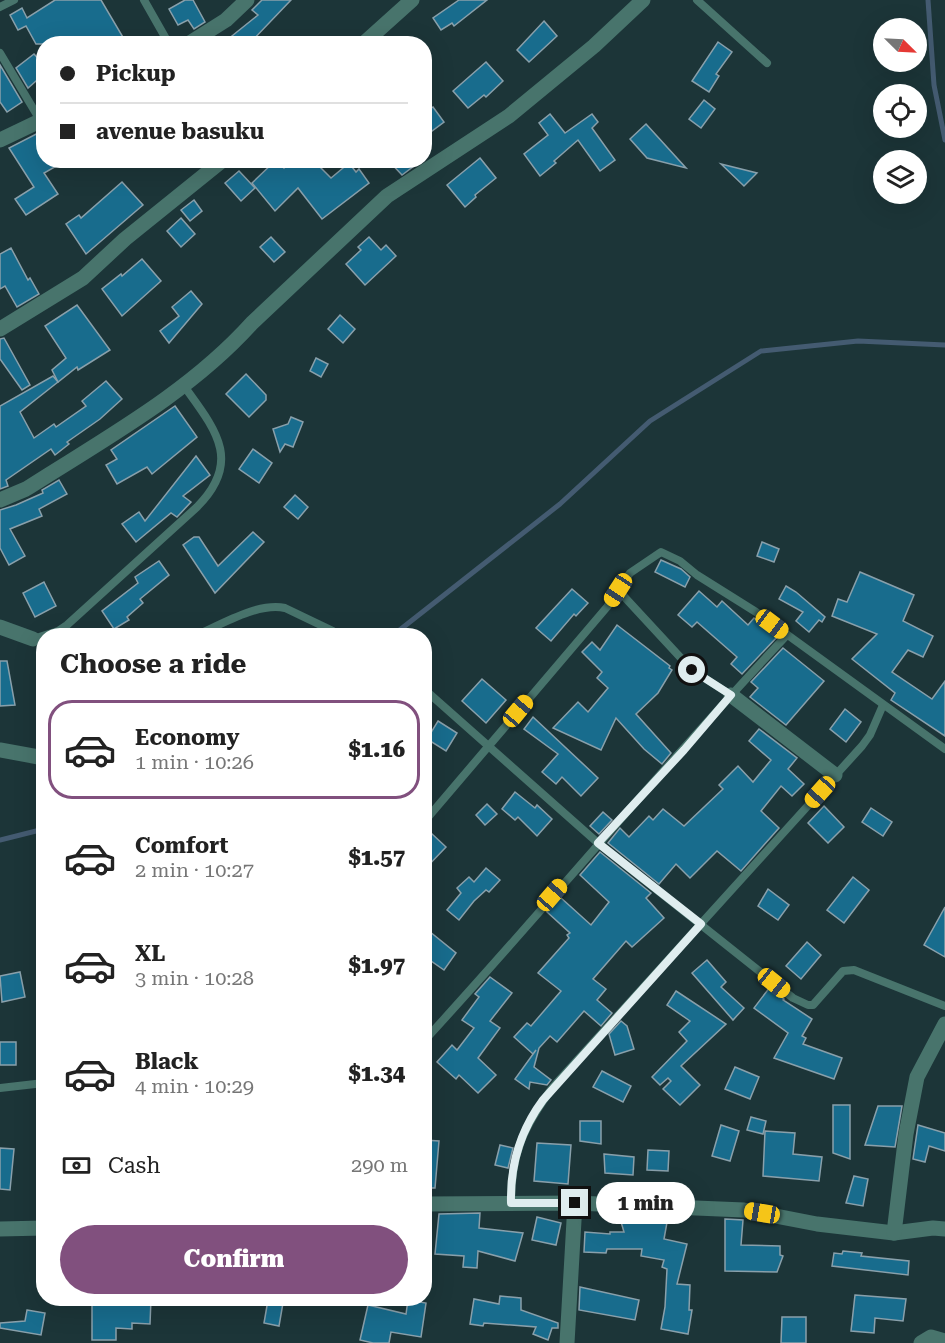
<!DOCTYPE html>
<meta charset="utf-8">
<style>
body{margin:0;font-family:"Roboto Serif",serif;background:#f6f6f6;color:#222;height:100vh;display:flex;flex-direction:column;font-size:22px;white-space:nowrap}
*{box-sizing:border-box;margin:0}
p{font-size:20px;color:#767676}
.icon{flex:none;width:33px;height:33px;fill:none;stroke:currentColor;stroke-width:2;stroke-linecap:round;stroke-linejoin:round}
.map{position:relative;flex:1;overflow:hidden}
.side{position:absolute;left:36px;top:628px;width:396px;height:678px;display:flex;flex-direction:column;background:#fff;border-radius:24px;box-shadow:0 6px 24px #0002}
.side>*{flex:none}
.guide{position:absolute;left:36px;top:36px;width:396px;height:132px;border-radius:24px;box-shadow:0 6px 24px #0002;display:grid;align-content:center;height:132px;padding:0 24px;background:#fff}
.needle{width:39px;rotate:114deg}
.controls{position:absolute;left:873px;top:18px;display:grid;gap:12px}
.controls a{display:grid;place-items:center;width:54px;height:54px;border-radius:50%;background:#fff;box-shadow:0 6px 24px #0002;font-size:30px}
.end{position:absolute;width:27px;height:27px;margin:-14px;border:8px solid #dfedef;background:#111;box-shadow:0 0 0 3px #111}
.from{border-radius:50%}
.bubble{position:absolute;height:42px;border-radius:21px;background:#fff;box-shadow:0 6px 24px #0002;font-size:20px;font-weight:800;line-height:42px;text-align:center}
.car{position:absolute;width:18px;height:36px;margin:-18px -9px;border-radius:8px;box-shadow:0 0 4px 2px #0007;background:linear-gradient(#f5c518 24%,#345 0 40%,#f5c518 0 76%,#345 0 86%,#f5c518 0)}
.guide b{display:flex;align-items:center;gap:21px;height:57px;font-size:22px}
.guide b+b{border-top:2px solid #e0e0e0}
.guide i{width:15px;height:15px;background:#222}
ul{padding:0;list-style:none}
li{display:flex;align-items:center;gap:18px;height:99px;margin:0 12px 9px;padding:0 12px;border:3px solid transparent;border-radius:24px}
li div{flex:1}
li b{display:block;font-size:22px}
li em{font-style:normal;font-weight:800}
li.active{border-color:#81507e}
li>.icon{width:54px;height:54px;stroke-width:1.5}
h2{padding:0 24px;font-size:27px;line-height:72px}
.pay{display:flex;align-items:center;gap:15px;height:66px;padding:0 24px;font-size:22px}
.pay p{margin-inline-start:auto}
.action{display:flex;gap:12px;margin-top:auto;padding:12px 24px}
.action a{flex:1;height:69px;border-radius:36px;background:#81507e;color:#fff;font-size:24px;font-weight:800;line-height:69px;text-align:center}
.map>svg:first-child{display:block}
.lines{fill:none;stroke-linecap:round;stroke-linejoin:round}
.stream{stroke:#445b71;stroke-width:5}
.building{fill:#186c8d;stroke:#89a0ab;stroke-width:1.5}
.service{stroke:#48746c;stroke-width:8}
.minor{stroke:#48746c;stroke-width:15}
.route{stroke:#dfedef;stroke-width:8}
</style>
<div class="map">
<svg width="945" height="1343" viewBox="0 0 945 1343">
<rect width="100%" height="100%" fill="#1c3538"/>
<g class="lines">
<!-- stream -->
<g class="stream">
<polyline points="928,0 934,85 945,140"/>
<polyline points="392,636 560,504 650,421 761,351 858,341 945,345"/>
<polyline points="0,840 44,829"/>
</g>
</g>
<!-- building -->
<g class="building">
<polygon points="55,0 101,0 127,44 36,44 26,26 18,30 10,15 22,8 27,18"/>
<polygon points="185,0 193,0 205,22 194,29 188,20 178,25 169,9"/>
<polygon points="262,0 291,0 249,44 222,44 258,15 252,10"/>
<polygon points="459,0 487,0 454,26 452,23 441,30 433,18"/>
<polygon points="544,21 557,36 529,62 517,50"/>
<polygon points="718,42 732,52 716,74 719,76 709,92 692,81"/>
<polygon points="34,54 44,65 44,74 28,88 16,68"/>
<polygon points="486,62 503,81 486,97 484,95 468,108 453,91"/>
<polygon points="0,65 22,102 7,112 0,102"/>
<polygon points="704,100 715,109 701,128 689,119"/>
<polygon points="433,107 444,122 424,137 424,113"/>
<polygon points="550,114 565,133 592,114 598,122 592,128 615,160 600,171 578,140 554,161 556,163 540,176 524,154 548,135 539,123"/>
<polygon points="646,124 686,168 647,158 630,139"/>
<polygon points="44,130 44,160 67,160 44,173 58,194 26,215 15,199 34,187 9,148"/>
<polygon points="480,158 496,178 475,195 476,197 465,207 447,185"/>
<polygon points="276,160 284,168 290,160 313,160 331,178 349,163 356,172 359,169 369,183 322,219 298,188 275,211 252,183"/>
<polygon points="388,160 422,160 402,175"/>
<polygon points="721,164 757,173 744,186"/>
<polygon points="239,171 255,188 241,201 225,183"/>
<polygon points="122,182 143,205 86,254 66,224 79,215 81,218"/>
<polygon points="194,200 202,211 190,221 181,210"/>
<polygon points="181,218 195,234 181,247 167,231"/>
<polygon points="271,237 285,252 274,262 260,247"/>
<polygon points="369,237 381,250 386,245 396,256 365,285 346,264 361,250 358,247"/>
<polygon points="11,248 28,280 30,278 39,294 17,307 5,286 0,289 0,254"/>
<polygon points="142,259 161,281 122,316 102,289 121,274 122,276"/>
<polygon points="191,291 202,304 169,343 160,331 179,316 172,307"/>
<polygon points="77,305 110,350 78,370 77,367 58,382 52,370 66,358 45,326"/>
<polygon points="340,315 355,329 343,343 328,329"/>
<polygon points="4,338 30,385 22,390 0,359 0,339"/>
<polygon points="316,358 328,364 321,377 310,371"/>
<polygon points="246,374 266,395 266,400 249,417 226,394"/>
<polygon points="53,376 58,382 20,412 34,438 54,424 56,427 86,406 82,401 106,381 122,399 100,419 67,442 69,444 55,455 51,449 6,480 8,486 0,489 0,406"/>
<polygon points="175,406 197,437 152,474 147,467 117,484 106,465 117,459 111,450"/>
<polygon points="291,417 303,422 293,447 285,444 280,452 273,429 288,424"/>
<polygon points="253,449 272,463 259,483 239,469"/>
<polygon points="196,456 210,475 183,496 191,502 177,517 171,513 136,542 122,524 139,512 145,521"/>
<polygon points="59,480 67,494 39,509 42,516 10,529 25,556 9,565 0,548 0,510 16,505 43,493 42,490"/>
<polygon points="295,495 308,507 298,519 284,507"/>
<polygon points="253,532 264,542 215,593 183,545 194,537 199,537 218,566"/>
<polygon points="762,542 779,549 774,562 757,556"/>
<polygon points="661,560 681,569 690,577 685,587 655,572"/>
<polygon points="159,561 169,575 140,599 143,603 127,617 129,620 114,629 102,611 138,583 135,577"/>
<polygon points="860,572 914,595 903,621 933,636 923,657 908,650 892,672 932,699 945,681 945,736 891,700 895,693 852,659 877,634 832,616 838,599 847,602"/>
<polygon points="44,582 56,606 35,617 23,593"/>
<polygon points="786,586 796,592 825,617 822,622 819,620 809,632 796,621 803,612 779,599"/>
<polygon points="572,589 588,603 576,616 574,614 551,641 536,628"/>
<polygon points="699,591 717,607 722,601 748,625 754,618 778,636 742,674 731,664 737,657 697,622 692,627 678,615"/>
<polygon points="617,625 670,666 669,668 672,670 658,693 636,714 671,753 662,764 644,749 616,718 601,750 553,728 578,702 588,712 608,688 597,678 602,672 582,652 592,642 600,650"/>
<polygon points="783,648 824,681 786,725 750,697 758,688 751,682"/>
<polygon points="0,661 7,661 15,705 0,706"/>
<polygon points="482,679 506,700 486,723 462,701"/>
<polygon points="845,709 861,722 846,742 830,729"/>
<polygon points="533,717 598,778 581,796 562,777 556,784 542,772 558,754 524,729"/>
<polygon points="438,721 457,733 446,751 427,739"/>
<polygon points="759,729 797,758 788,769 804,784 792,796 781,786 761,811 779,828 741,871 717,851 690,878 676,864 659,884 608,843 620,828 629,837 649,816 653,820 663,809 684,826 723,789 719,785 738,766 753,782 771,760 749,741"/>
<polygon points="515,792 535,808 537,805 552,819 537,836 518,817 515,820 502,809"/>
<polygon points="487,804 497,814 485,825 476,815"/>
<polygon points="824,806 844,827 828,843 808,823"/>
<polygon points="871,808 892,822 883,836 862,822"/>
<polygon points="603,812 612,820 599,834 590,826"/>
<polygon points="431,833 446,847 424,870 424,840"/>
<polygon points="600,852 651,893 646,898 664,918 632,947 626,941 593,979 606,989 597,1000 612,1013 601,1026 584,1011 557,1042 550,1036 539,1048 534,1067 551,1080 547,1085 530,1082 529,1089 515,1079 536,1050 533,1054 514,1037 527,1023 531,1026 561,991 538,973 569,938 567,935 570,933 547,912 560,897 591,925 609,902 580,875"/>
<polygon points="486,868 500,880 489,892 486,890 474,901 459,920 447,910 461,893 457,888 469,877 474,882"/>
<polygon points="853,877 869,890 844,923 827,910"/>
<polygon points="768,889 789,905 778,920 758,906"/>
<polygon points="945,907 945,957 924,945"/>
<polygon points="424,927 456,953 444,970 424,956"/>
<polygon points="807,942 821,955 801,979 786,966"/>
<polygon points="707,960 726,982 721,987 744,1008 733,1020 692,973"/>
<polygon points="20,972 25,997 2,1002 0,976"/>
<polygon points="490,977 512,993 490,1021 500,1028 478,1058 496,1075 478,1093 459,1075 456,1079 437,1062 452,1045 457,1050 474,1028 462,1020 479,997 475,994"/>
<polygon points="770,987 784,999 783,1000 812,1019 802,1036 806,1038 803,1044 842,1058 834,1079 774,1058 788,1033 754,1008"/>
<polygon points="676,991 726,1024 681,1066 700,1085 680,1105 663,1089 671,1081 668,1078 660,1085 652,1077 687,1041 679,1032 690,1021 667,1005"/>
<polygon points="621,1021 627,1026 634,1049 615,1055 609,1034"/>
<rect x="0" y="1042" width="16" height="23"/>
<polygon points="735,1067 759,1077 750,1099 725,1089"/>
<polygon points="602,1071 631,1086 623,1102 593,1087"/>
<polygon points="833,1105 850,1105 850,1159 833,1153"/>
<polygon points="878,1106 902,1106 895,1147 865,1145"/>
<polygon points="751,1117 766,1121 763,1134 747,1130"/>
<polygon points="580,1121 601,1121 601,1144 580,1141"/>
<polygon points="721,1125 739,1131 730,1161 712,1156"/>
<polygon points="918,1125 945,1133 945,1151 929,1146 925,1162 913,1159"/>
<polygon points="765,1131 795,1133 793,1154 822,1157 819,1181 763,1176"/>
<polygon points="424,1140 439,1141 435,1188 424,1188"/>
<polygon points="537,1143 571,1145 568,1184 534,1181"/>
<polygon points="500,1145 513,1148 508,1168 495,1165"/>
<polygon points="0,1148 14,1149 10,1190 0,1189"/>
<polygon points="648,1150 669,1151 668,1171 647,1170"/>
<polygon points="604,1154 634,1157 633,1175 605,1173"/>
<polygon points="854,1176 868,1179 863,1206 846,1203"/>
<polygon points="480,1213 479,1228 523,1233 515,1261 478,1251 477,1268 463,1267 464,1256 435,1254 439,1214"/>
<polygon points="619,1215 668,1217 664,1239 687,1244 677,1284 690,1285 689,1310 692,1310 688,1334 661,1329 665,1307 667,1269 662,1267 664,1260 641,1256 642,1249 607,1249 606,1253 584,1252 585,1232 610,1234 610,1232 624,1232"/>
<polygon points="537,1217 561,1223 556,1245 532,1240"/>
<polygon points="725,1219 743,1220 741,1245 780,1246 780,1255 783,1256 777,1272 725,1271"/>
<polygon points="843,1251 862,1253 861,1256 909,1261 908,1275 832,1266 834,1253 842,1254"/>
<polygon points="580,1287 639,1300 635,1320 579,1310"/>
<polygon points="855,1295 906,1299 903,1321 875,1318 874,1333 851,1331"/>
<polygon points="500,1296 521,1298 521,1310 558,1323 558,1328 552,1328 548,1340 533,1334 536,1327 484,1323 483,1326 470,1324 474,1299 499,1304"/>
<polygon points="92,1299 151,1299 150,1324 132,1323 132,1329 116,1328 116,1340 92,1340"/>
<polygon points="268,1300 283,1303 279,1326 264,1323"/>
<polygon points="408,1300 426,1303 421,1337 391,1332 389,1343 373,1343 360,1340 368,1305 406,1314"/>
<polygon points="27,1310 45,1313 41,1335 0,1328 0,1323 25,1321"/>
<polygon points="782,1317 806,1317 806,1343 781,1343"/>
</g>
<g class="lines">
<!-- service -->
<g class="service">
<polyline points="144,0 169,44"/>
<polyline points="697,0 767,63"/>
<polyline points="0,7 14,0"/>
<polyline points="0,53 40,120"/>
<polyline points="618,590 692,670 731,695"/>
<path d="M195,636C220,625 258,602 285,608L333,631"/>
<path d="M33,639L58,631L67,625L197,507C243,461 215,429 184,386"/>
<polyline points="424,689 598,843 793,998 808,1005 813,1005 843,971 854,970 945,1006"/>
<polyline points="424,822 607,607 630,573 661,552 680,561 697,575 756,612 945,749"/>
<path d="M424,1041C547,907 662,767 787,635"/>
<polyline points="0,1088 44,1083"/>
<path d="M511,1203C511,1153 524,1126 553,1087L862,746L870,735L883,705"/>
</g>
<!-- minor -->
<g class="minor">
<polyline points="188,44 226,20 247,0"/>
<polyline points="363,44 412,0"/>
<polyline points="0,140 44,119"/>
<polyline points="0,329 83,278 125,239 223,160"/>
<path d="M0,500L26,489C104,439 189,393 252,323L387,196L509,116L594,46L643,0"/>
<polyline points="0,627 33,639"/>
<polyline points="731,695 835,775"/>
<polyline points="0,750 44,758"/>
<polyline points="424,1204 575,1203 744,1210 817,1224 894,1233 933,1228 945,1229"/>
<polyline points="0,1229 44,1228"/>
<polyline points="894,1233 906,1134 917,1077 945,1024"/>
<polyline points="567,1343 575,1203"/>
<polyline points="921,1343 931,1337 945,1341"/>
</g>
</g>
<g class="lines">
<!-- route -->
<path class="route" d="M575,1203H511C510,1165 520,1131 543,1100L701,924L598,843L684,750L731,695L692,670"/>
</g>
</svg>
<div class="controls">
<a><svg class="needle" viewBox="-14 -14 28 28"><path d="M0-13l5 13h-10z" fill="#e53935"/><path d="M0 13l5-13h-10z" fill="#767676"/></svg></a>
<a><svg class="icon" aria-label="locate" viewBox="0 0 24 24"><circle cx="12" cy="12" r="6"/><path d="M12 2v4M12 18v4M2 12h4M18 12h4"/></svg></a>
<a><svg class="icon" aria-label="layers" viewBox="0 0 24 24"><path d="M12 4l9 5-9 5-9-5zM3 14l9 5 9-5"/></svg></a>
</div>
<i class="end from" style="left:692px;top:670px"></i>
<i class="end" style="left:575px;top:1203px"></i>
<div class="bubble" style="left:596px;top:1182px;width:99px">1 min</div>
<i class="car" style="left:618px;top:590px;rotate:213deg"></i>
<i class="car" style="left:772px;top:624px;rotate:127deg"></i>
<i class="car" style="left:518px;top:711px;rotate:40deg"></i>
<i class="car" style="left:820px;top:792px;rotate:222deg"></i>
<i class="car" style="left:552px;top:895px;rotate:41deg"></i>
<i class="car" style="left:774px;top:983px;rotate:129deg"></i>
<i class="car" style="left:762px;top:1213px;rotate:280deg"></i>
<div class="guide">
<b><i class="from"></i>Pickup</b>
<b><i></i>avenue basuku</b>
</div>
<section class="side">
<h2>Choose a ride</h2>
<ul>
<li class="active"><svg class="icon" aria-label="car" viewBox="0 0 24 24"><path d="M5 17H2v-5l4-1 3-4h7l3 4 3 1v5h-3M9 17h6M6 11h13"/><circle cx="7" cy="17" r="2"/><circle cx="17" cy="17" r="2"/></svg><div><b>Economy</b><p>1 min · 10:26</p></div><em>$1.16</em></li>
<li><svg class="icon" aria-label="car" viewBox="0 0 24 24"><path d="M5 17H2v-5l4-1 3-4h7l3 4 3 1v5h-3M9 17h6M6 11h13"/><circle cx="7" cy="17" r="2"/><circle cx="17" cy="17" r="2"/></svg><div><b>Comfort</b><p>2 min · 10:27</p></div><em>$1.57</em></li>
<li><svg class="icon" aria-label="car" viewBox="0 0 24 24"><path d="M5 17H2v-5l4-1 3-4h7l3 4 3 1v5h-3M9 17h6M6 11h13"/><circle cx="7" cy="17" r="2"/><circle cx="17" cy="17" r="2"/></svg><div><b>XL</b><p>3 min · 10:28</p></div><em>$1.97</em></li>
<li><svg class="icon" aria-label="car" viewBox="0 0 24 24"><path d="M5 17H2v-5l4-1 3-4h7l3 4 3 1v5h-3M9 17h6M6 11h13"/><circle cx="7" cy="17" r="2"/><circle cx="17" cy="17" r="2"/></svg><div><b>Black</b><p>4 min · 10:29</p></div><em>$1.34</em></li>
</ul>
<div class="pay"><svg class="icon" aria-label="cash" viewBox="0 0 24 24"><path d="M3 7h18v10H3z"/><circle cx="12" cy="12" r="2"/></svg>Cash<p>290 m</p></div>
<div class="action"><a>Confirm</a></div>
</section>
</div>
